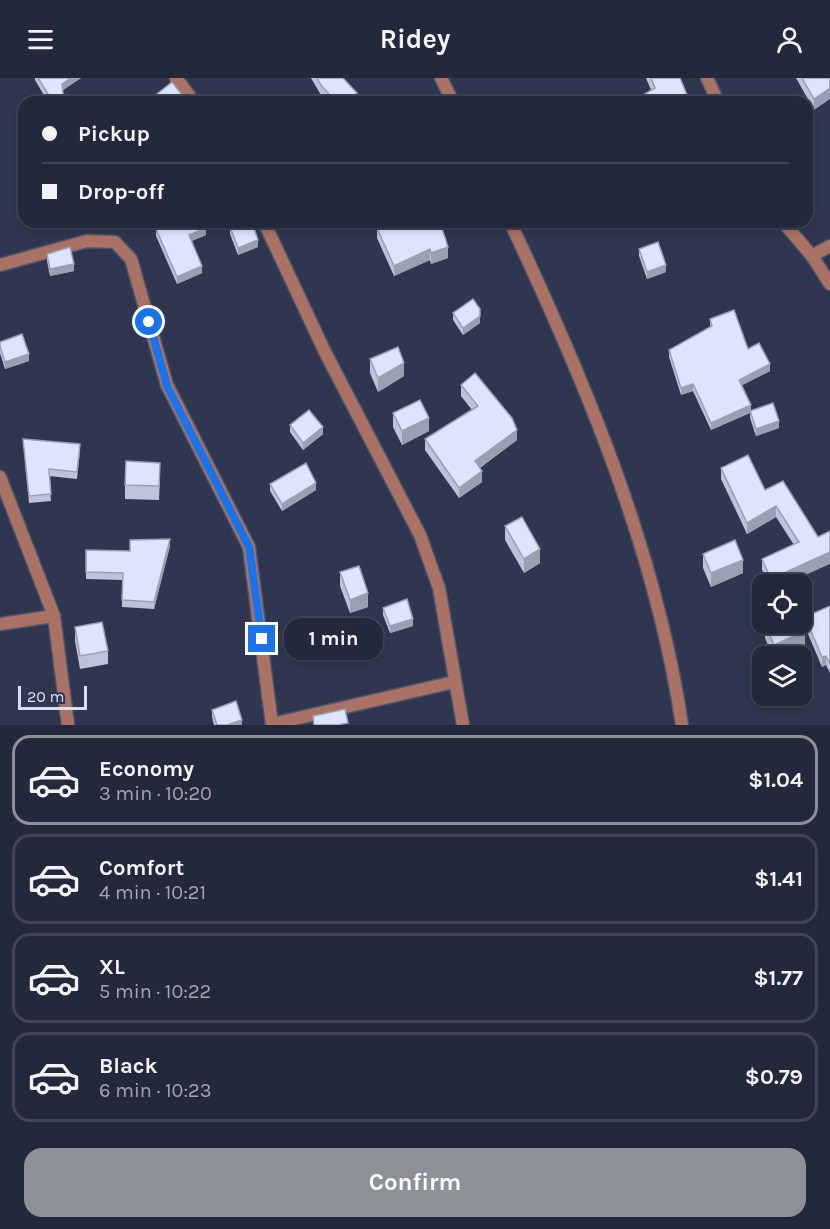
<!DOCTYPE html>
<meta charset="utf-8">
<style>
body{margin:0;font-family:Karla,sans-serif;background:#2f3446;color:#f1f3f6;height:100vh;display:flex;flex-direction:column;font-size:22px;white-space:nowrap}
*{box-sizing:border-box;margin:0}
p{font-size:20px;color:#a3a6af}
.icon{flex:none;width:33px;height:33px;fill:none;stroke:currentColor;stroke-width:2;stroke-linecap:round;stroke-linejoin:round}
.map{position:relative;height:647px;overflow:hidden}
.drawer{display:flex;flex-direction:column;background:#23283b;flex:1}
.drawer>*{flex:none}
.top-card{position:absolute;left:18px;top:18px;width:795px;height:132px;border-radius:18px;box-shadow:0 3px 9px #0003,0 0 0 2px #404455;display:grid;align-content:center;height:132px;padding:0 24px;background:#23283b}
.fabs{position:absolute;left:752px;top:496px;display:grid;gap:12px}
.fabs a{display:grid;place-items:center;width:60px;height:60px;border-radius:12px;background:#23283b;box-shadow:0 3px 9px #0003,0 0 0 2px #404455;font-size:30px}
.scale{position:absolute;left:18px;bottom:15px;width:69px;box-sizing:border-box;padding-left:6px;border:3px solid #dadfef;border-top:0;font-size:16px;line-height:21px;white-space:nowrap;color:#dadfef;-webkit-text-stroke:4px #2f364f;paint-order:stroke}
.end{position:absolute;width:27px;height:27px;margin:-14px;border:8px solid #1a73e8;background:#fff;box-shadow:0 0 0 3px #fff}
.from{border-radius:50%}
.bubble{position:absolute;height:42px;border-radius:18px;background:#23283b;box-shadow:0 3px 9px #0003,0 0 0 2px #404455;font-size:20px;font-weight:700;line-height:42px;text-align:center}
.top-card b{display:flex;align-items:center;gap:21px;height:57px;font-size:22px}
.top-card b+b{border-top:2px solid #404455}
.top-card i{width:15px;height:15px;background:#f1f3f6}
ul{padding:10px 0 0;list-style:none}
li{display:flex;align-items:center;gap:18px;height:90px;margin:0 12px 9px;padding:0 12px;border:3px solid #404455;border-radius:18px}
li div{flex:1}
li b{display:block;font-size:22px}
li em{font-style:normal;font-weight:700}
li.on{border-color:#8c9099}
li>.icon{width:54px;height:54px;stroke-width:1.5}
.action{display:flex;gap:12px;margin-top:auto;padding:12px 24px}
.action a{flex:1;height:69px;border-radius:18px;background:#8c9099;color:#fff;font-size:24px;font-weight:700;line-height:69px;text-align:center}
header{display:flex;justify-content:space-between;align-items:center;height:78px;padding:0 24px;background:#23283b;font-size:27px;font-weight:700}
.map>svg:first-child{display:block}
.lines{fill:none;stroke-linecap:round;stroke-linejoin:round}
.minor-casing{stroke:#4e546c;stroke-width:15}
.minor{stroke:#a97264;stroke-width:12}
.wall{fill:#bdc4da}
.shaded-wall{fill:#9aa0b2}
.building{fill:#dce4fe;stroke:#9aa0b2;stroke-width:1.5}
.route{stroke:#1a73e8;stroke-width:8}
</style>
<header><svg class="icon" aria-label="menu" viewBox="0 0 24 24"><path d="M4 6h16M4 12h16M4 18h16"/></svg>Ridey<svg class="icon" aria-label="person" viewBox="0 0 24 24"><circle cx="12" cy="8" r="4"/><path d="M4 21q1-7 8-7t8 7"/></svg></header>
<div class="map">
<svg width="830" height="647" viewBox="0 0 830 647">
<rect width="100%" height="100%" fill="#2f364f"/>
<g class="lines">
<!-- minor casing -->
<g class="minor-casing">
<g id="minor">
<polyline points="176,0 194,24"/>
<polyline points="441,0 453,24"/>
<polyline points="707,0 718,24"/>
<polyline points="264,144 325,274 420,457 439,510 463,647"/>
<path d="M510,144C585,303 656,472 682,647"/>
<polyline points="783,144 812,178 830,206"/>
<polyline points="812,178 830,168"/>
<polyline points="0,187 87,163 115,164 131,181 167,307 249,469 272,647"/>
<polyline points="0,399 54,538 68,647"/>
<polyline points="0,546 54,538"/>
<polyline points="272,646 454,604"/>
</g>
</g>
<!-- minor -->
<use href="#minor" class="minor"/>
</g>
<!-- wall -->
<g class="wall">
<polygon points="35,0 81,0 62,12 64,24 48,24 35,2"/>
<polygon points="311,0 343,0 357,24 327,24 321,17"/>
<polygon points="646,0 680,0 651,12"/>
<polygon points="796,0 830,0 814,32"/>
<polygon points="385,144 448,180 431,186 430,182 394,198 377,160 377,150"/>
<polygon points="230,149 258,169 238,177 230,156"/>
<polygon points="156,151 206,157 191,163 202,195 177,206 156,158"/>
<polygon points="639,171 666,194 647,201 639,178"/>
<polygon points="47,176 74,193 50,198 47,183"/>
<polygon points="453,235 480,245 463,257 453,242"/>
<polygon points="710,241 748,271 770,293 742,307 751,333 779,350 756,358 750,340 750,335 711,352 693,313 681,317 669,279 669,272 710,249"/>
<polygon points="0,264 29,283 5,291 0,275"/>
<polygon points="370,281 404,298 378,314 370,295"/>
<polygon points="461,307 517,362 480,390 482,404 459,420 425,372 425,361 472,332 461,318"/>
<polygon points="393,335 429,353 402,367 393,349"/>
<polygon points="290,347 323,356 303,372 290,354"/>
<polygon points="23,361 80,373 77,401 49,398 51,423 29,425"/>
<polygon points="721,390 765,412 818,459 783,507 769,507 762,492 762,481 794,467 776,439 747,456 721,401"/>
<polygon points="160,398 159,422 125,421 125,407"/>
<polygon points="270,406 316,412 282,433 270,413"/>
<polygon points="505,448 540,485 524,495 505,462"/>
<polygon points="170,468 154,531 122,529 122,502 86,501 86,472 130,473"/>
<polygon points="703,476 743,495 711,509 703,490"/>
<polygon points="340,494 368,529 350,535 340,508"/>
<polygon points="830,528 830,595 826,587 822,589 805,549 805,539"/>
<polygon points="383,530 413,548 390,555 383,537"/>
<polygon points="765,546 805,567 777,579 773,579 765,560"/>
<polygon points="75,549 108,573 108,586 80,591 75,563"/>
<polygon points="212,632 242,647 214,647 212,639"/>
</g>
<!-- shaded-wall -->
<g class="shaded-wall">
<polygon points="71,0 81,0 62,13 62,6"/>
<polygon points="830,10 830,21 814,32 814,21"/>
<polygon points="357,15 357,24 348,24"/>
<polygon points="206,150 206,157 189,164 189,157"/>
<polygon points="258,162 258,169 238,177 238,170"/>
<polygon points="448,169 448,180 431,186 431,175"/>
<polygon points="430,171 430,182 394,198 394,188"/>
<polygon points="74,186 74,193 50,198 50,191"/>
<polygon points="666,187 666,194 647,201 647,194"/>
<polygon points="202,188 202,195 177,206 177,199"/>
<polygon points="480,238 480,245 463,257 463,250"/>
<polygon points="29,276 29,283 5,291 5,284"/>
<polygon points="404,285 404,298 378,314 378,300"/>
<polygon points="770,286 770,293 739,309 739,302"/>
<polygon points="693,306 693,313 681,317 681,310"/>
<polygon points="751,327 751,334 711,352 711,345"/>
<polygon points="429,340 429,353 402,367 402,353"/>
<polygon points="779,343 779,350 756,358 756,351"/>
<polygon points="323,349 323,356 303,372 303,365"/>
<polygon points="517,352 517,362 475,393 475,383"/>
<polygon points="482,393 482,404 459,420 459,410"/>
<polygon points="316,405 316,412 282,433 282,426"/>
<polygon points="776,428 776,439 747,456 747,445"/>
<polygon points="170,461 170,468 154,531 154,524"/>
<polygon points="540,471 540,485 524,495 524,481"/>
<polygon points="830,474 830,486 783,507 771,507 771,501"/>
<polygon points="743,482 743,495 711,509 711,495"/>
<polygon points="368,515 368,529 350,535 350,522"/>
<polygon points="413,541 413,548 390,555 390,548"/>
<polygon points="805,553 805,567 777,579 774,579 774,567"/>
<polygon points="826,578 826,587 822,589 822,579"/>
<polygon points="242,642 242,647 227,647"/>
</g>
<!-- building -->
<g class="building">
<polygon points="38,0 71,0 62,6 64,24 53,24"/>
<polygon points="317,0 343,0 357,15 348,24 336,24 321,7"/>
<polygon points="651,0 680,0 690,24 631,24 655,10"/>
<polygon points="802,0 830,0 830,10 814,21"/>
<polygon points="172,4 186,22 183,24 147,24"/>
<polygon points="173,144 204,144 206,150 189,157 202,188 177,199 156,151"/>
<polygon points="244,144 252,144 258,162 238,170 230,149"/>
<polygon points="385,144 440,144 448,169 431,175 430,171 394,188 377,150"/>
<polygon points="658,164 666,187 647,194 639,171"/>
<polygon points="70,169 74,186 50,191 47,176"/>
<polygon points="473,221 480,231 480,238 463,250 453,235"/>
<polygon points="734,232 748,271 759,265 770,286 739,302 751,327 711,345 693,306 681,310 669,272 712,248 710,241"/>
<polygon points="22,256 29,276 5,284 0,268 0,264"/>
<polygon points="398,269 404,285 378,300 370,281"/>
<polygon points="475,295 512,340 517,352 475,383 482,393 459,410 425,361 478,328 461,307"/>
<polygon points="420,322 429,340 402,353 393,335"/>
<polygon points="773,325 779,343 756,351 750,333"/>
<polygon points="309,332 323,349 303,365 290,347"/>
<polygon points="23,361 80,366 77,394 49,391 51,416 29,418"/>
<polygon points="748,377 765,412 783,403 818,459 830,453 830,474 771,501 762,481 799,464 776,428 747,445 721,390"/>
<polygon points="126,383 160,385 159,408 125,407"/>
<polygon points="306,385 316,405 282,426 270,406"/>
<polygon points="522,439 540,471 524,481 505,448"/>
<polygon points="170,461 154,524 122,522 123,495 86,494 86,472 130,473 130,462"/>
<polygon points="735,462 743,482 711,495 703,476"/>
<polygon points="359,488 368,515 350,522 340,494"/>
<polygon points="407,521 413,541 390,548 383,530"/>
<polygon points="830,528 830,586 826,578 822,579 805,539"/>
<polygon points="102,544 108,573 80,578 75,549"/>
<polygon points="801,545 805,553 774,567 765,546 801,546"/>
<polygon points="236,623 242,642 227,647 217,647 212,632"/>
<polygon points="345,631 348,645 337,647 314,647 313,638"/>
</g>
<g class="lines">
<!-- route -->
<polyline class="route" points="149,244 167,308 249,469 262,561"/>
</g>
</svg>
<div class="fabs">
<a><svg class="icon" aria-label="locate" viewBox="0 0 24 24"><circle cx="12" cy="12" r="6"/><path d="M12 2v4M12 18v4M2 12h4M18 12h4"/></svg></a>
<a><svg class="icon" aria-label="layers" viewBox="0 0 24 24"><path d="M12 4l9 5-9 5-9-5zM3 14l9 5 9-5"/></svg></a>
</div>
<div class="scale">20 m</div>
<i class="end from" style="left:149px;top:244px"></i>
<i class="end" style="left:262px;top:561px"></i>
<div class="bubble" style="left:284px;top:540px;width:99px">1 min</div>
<div class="top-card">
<b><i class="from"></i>Pickup</b>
<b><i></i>Drop-off</b>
</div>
</div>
<section class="drawer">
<ul>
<li class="on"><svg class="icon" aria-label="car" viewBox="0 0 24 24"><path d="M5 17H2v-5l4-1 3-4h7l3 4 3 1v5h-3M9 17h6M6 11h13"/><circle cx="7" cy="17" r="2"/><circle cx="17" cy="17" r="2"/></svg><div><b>Economy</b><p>3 min · 10:20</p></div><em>$1.04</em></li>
<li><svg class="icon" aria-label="car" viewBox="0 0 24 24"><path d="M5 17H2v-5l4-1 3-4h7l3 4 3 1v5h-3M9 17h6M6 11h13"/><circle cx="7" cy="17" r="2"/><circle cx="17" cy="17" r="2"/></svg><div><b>Comfort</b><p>4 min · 10:21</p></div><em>$1.41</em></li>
<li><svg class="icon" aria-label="car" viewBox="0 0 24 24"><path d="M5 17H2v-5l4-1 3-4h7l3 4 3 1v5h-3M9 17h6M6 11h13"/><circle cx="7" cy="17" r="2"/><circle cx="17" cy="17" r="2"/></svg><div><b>XL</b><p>5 min · 10:22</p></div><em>$1.77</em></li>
<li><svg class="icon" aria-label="car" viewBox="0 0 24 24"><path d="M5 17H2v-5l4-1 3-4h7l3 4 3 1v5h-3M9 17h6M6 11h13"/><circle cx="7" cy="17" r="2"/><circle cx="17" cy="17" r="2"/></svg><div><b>Black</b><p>6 min · 10:23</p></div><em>$0.79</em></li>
</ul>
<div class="action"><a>Confirm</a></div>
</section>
